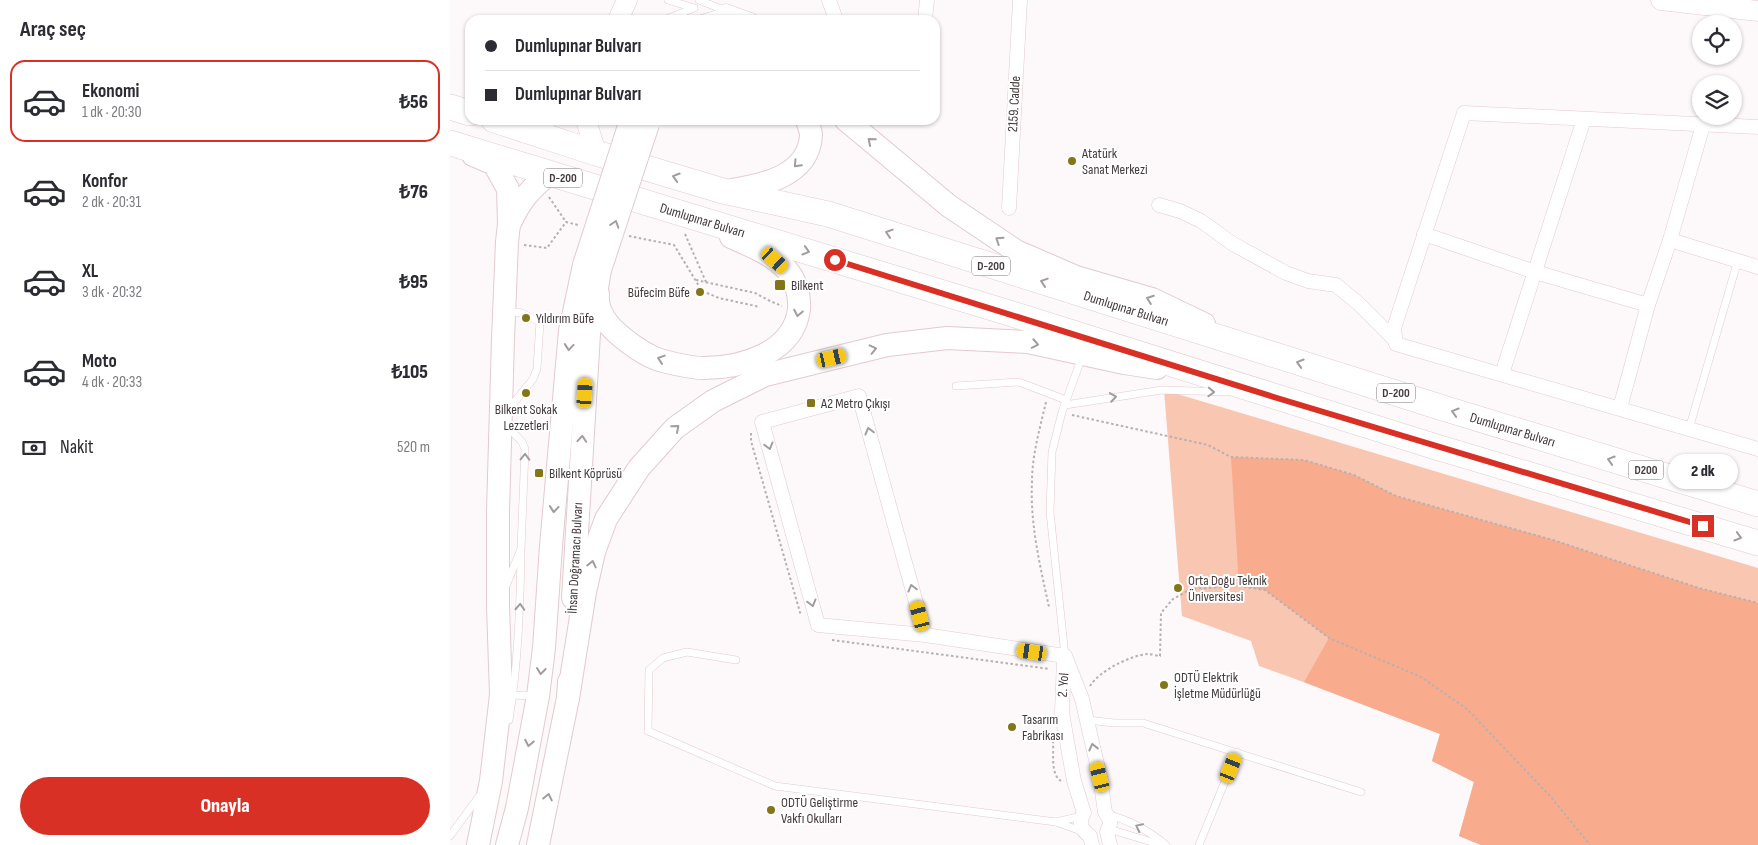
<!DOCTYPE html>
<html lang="tr">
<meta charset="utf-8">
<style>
body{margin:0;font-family:"Sofia Sans Condensed",sans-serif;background:#f2f2f3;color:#2b2b33;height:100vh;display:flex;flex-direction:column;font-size:19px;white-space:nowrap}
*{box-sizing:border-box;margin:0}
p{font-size:16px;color:#7c7c81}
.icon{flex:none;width:28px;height:28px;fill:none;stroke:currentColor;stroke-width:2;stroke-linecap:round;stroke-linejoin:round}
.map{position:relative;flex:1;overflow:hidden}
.side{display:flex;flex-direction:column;background:#fff;width:450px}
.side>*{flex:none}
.banner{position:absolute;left:15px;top:15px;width:475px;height:110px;border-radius:15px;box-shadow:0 1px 4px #0004;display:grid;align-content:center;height:110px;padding:0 20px;background:#fff}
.fabs{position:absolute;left:1242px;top:15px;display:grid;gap:10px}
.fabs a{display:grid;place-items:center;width:50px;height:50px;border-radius:50%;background:#fff;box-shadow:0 1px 4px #0004;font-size:25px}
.end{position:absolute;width:22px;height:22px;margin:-11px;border:6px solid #d93025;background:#fff;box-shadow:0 0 0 2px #fff}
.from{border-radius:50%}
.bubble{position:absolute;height:35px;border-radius:18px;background:#fff;box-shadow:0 1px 4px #0004;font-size:16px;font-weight:800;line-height:35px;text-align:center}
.car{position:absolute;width:15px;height:30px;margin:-15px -8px;border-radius:6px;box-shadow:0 0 4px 1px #0007;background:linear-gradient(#f5c518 24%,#345 0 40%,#f5c518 0 76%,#345 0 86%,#f5c518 0)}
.banner b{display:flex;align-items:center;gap:18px;height:48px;font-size:19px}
.banner b+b{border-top:1px solid #e1e1e2}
.banner i{width:12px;height:12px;background:#2b2b33}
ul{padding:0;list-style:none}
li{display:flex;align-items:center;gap:15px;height:82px;margin:0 10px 8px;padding:0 10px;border:2px solid transparent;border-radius:15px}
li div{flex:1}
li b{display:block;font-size:19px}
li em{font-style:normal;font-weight:800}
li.on{border-color:#d93025}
li>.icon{width:45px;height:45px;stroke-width:1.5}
h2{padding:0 20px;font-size:22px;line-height:60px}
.pay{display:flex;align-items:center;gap:12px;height:55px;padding:0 20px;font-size:19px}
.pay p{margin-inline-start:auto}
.primary-button{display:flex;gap:10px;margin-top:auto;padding:10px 20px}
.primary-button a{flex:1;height:58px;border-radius:30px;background:#d93025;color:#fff;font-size:20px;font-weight:800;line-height:58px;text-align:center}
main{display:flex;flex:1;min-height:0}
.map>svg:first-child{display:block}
.green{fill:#f9c6b1}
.forest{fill:#f8ac8d}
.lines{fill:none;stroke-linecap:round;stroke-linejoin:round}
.lane-casing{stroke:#e4cace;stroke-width:8}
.street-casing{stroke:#e4cace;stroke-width:15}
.secondary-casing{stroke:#e4cace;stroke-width:21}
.primary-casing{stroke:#e4cace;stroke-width:24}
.highway-casing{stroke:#e4cace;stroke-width:26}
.path{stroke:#b7b0b1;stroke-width:2;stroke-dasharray:2.5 2.5;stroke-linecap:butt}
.lane{stroke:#fff;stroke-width:7}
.street{stroke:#fff;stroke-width:14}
.secondary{stroke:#fff;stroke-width:20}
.primary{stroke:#fff;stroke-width:22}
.highway{stroke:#fff;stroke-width:25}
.primary-bridge-casing{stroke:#e4cace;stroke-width:24;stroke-linecap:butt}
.primary-bridge{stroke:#fff;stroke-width:22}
.oneway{stroke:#a29c9d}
.route{stroke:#d93025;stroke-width:6}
.poi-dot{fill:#847518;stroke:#fff;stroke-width:2}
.labels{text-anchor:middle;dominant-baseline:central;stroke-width:4;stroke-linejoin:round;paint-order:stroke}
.shield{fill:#fff;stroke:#7c7476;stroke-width:1}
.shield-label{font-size:12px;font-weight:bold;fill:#44393b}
.street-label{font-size:14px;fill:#44393b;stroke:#fff}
.poi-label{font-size:14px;fill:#44393b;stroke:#fff;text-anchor:start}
</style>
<main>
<section class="side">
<h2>Araç seç</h2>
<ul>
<li class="on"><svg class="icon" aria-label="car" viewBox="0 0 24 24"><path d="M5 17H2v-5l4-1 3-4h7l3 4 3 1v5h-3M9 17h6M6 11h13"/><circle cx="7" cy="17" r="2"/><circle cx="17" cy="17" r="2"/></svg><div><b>Ekonomi</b><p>1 dk · 20:30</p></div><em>₺56</em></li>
<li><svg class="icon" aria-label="car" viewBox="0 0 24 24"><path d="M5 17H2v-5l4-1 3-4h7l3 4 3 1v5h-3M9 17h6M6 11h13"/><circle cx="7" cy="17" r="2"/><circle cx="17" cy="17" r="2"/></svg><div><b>Konfor</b><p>2 dk · 20:31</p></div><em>₺76</em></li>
<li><svg class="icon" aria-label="car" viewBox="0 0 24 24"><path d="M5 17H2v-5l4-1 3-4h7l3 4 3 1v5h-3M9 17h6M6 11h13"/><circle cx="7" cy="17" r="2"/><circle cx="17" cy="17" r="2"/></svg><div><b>XL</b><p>3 dk · 20:32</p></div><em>₺95</em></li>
<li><svg class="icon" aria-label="car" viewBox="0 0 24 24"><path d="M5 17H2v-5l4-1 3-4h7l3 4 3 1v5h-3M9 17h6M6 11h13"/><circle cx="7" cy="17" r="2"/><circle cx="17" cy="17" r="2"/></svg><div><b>Moto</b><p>4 dk · 20:33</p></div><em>₺105</em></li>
</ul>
<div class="pay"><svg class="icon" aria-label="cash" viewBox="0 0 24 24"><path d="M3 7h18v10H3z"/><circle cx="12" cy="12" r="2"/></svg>Nakit<p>520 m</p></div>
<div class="primary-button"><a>Onayla</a></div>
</section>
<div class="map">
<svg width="1308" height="845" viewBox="0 0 1308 845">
<rect width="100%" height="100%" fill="#fdf8f9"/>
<!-- green -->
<polygon class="green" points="714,390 1308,568 1308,845 1031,845 1009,836 1024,782 982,761 990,734 840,677 809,666 801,641 732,616"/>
<!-- forest -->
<polygon class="forest" points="781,457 854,460 904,475 946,496 1103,540 1249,588 1308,603 1308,845 1031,845 1009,836 1024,782 982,761 990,734 854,682 879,638 815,590 789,586"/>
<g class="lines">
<!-- lane casing -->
<g class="lane-casing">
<g id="lane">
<polyline points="218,0 244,8"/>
<polyline points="249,0 276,11"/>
<polyline points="214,20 244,8"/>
<polyline points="246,20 276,11"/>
<polyline points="57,311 72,313 90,322 87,369 83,379 57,411"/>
<polyline points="506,386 569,382 616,400"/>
<polyline points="615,405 712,390 777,392"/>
<polyline points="56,425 72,442 75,449 71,549 56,586"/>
<polyline points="1239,429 1288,260"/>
<polyline points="615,656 600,512 602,452 612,412 632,357"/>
<polyline points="286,660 237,652 213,658 199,670 198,731 325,786 606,822 634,832"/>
<polyline points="59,695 85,696"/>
<path d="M59,720C68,665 70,609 71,553"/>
<polyline points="637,720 664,723 693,723 911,792"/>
<path d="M658,815C680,820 699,831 716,845"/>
<polyline points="606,822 632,816"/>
<polyline points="659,829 712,845"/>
<polyline points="0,836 30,795"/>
<polyline points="749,845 787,752"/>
</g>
</g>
<!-- street casing -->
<g class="street-casing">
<g id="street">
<polyline points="379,0 385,17 384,20"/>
<polyline points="276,11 301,20"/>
<polyline points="475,20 477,0"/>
<polyline points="1308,127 1014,113 944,328 946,344 1308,449"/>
<polyline points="709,205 730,211 751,221 783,244 836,273 858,281 886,285 909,304 946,341"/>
<polyline points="559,208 570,0"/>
<polyline points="974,234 1085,272 1198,305"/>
<polyline points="1220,240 1308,267"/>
<polyline points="1052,374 1134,119"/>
<polyline points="1170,408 1198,305 1220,240 1253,125"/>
<polyline points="475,635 409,396 312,422 368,625 475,635 615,656"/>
<polyline points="615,656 632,699 650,777 655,812 660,820 660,824 657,832 660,845"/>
<path d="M614,659L612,713L624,781L634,813C628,822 631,830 640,836L642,845"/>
</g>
</g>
<!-- secondary casing -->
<g class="secondary-casing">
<g id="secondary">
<polyline points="1211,0 1308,11"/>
<polyline points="168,20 177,0"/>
<polyline points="136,120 146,153"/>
<polyline points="74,129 96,120"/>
</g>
</g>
<!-- primary casing -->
<g class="primary-casing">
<g id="primary">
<polyline points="396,120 499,206 566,251 626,277 702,299 754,324"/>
<polyline points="23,155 44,164 58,189 59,224 57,242 53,339 48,511 48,606 51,695 41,781 28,845"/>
<path d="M276,191C308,186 359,178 361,135C361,131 358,124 357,120"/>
<path d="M60,223C70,201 80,189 99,174"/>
<path d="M148,294C146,313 159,327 173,338C184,347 198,357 213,361C225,364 241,368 254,368C291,368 344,353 349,309C350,296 346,280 337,270C322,254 301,246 281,237"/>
<polyline points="123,598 139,334 150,270"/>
<polyline points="118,698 135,592 144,552 156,519 189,468 225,428 263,401 315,375 437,345 497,338 578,342 674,363 707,368"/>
<polyline points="57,845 67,808 88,696 94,648 101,546 120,331 134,265"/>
<polyline points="88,845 118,698 119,682"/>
</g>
</g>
<!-- highway casing -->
<g class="highway-casing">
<g id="highway">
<polyline points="0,107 20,113"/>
<path id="s1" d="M44,120L146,153L273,191L378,214L993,408L1308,504"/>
<path id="s2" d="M0,143L559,313L983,446L1308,543"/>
</g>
</g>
<!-- path -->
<g class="path">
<polyline points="99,197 116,222"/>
<polyline points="235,234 256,282"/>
<polyline points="179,236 224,245 252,291 269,298 310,307"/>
<polyline points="74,245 97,248 116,222 128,225"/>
<polyline points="246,280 305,293 320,301 332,306"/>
<path d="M596,402C590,428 582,455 582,482C580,524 590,566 599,607"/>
<polyline points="622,415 758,445 781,457 854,460 904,475 946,496 1103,540 1249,588 1308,603"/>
<polyline points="301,433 301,441 351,616"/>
<polyline points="382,640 600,669"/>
<path d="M640,686C649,671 681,655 698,654C702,654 707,656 710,656L711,613L723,599L741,589L789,586L815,590L879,638L971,677L1017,709L1100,796L1140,845"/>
<path d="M603,741C604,753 600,774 611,781"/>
</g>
<!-- lane -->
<use href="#lane" class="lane"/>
<!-- street -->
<use href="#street" class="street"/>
<!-- secondary -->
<use href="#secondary" class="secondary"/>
<!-- primary -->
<use href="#primary" class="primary"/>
<!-- highway -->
<use href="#highway" class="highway"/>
<!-- primary-bridge casing -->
<g class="primary-bridge-casing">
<g id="primary-bridge">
<polyline points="134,265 181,120"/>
<polyline points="150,270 198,124"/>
</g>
</g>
<!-- primary-bridge -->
<use href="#primary-bridge" class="primary-bridge"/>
</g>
<!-- one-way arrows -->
<defs><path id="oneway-chevron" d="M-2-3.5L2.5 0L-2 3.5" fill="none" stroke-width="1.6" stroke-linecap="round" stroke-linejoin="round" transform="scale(1.25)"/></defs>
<g class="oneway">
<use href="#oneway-chevron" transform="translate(421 141) rotate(-140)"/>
<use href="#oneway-chevron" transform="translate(347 164) rotate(133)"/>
<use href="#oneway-chevron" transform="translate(226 177) rotate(-163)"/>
<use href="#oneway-chevron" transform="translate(165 224) rotate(-72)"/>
<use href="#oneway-chevron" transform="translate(439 233) rotate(-162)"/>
<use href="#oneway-chevron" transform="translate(549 240) rotate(-146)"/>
<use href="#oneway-chevron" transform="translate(356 251) rotate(17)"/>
<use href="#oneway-chevron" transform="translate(594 282) rotate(-162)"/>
<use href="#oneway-chevron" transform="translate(700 299) rotate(-160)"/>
<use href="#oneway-chevron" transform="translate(348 313) rotate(101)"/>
<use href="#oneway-chevron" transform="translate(585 344) rotate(11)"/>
<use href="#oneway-chevron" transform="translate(119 347) rotate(95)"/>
<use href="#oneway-chevron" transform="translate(423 349) rotate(-13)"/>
<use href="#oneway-chevron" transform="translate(211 359) rotate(-162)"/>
<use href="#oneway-chevron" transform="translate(850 363) rotate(-163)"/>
<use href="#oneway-chevron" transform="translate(761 392) rotate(2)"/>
<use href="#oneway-chevron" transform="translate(663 397) rotate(-9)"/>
<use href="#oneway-chevron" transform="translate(1005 412) rotate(-163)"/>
<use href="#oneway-chevron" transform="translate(226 428) rotate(-41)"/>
<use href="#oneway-chevron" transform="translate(419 431) rotate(-105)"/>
<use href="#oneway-chevron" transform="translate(132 439) rotate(-86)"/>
<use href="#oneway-chevron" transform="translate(319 446) rotate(75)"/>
<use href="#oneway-chevron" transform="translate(75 457) rotate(-89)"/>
<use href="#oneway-chevron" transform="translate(1161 460) rotate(-163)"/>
<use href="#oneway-chevron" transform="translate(104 509) rotate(95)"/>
<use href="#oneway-chevron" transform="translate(1288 537) rotate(17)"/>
<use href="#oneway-chevron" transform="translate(142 564) rotate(-77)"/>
<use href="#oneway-chevron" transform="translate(462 588) rotate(-105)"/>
<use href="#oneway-chevron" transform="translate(362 603) rotate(75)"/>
<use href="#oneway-chevron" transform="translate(70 607) rotate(-87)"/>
<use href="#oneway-chevron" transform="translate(91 671) rotate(97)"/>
<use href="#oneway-chevron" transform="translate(79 743) rotate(101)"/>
<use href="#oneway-chevron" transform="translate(643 747) rotate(-104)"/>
<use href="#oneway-chevron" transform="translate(98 797) rotate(-78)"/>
<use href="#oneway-chevron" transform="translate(689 827) rotate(-154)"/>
</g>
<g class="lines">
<!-- route -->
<polyline class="route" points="385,260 827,398 1253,526"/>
</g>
<!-- markers -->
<g class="poi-dot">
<circle cx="622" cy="161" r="5"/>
<rect x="324" y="279" width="12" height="12" rx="2.5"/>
<circle cx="250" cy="292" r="5"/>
<circle cx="76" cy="318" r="5"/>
<circle cx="76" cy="393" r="5"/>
<rect x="356" y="398" width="10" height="10" rx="2.5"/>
<rect x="84" y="468" width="10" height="10" rx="2.5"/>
<circle cx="728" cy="588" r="5"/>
<circle cx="714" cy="685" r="5"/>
<circle cx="562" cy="727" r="5"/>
<circle cx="321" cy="810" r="5"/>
</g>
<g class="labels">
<!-- shield labels -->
<g class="shield">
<rect x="94" y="168.5" width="38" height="19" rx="4"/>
<rect x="522" y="256.5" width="38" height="19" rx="4"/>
<rect x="927" y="383.5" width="38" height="19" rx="4"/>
<rect x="1178.5" y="460.5" width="35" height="19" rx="4"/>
</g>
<g class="shield-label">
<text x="113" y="178">D-200</text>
<text x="541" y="266">D-200</text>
<text x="946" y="393">D-200</text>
<text x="1196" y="470">D200</text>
</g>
<!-- street labels -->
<g class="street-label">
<text transform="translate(564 104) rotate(-87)">2159. Cadde</text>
<text stroke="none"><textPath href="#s2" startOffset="264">Dumlupınar Bulvarı</textPath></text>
<text stroke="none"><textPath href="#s1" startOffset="660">Dumlupınar Bulvarı</textPath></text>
<text stroke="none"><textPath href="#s1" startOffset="1065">Dumlupınar Bulvarı</textPath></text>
<text transform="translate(125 558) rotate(-87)">İhsan Doğramacı Bulvarı</text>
<text transform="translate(613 685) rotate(-86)">2. Yol</text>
</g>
<!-- poi labels -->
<g class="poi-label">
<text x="632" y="153">Atatürk<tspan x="632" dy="16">Sanat Merkezi</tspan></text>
<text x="341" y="285">Bilkent</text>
<text x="240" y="292" text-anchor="end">Büfecim Büfe</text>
<text x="86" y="318">Yıldırım Büfe</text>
<text x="371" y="403">A2 Metro Çıkışı</text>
<text x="76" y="409" text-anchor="middle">Bilkent Sokak<tspan x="76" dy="16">Lezzetleri</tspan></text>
<text x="99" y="473">Bilkent Köprüsü</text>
<text x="738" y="580">Orta Doğu Teknik<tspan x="738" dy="16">Üniversitesi</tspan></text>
<text x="724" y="677">ODTÜ Elektrik<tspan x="724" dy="16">İşletme Müdürlüğü</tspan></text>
<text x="572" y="719">Tasarım<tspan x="572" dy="16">Fabrikası</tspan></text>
<text x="331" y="802">ODTÜ Geliştirme<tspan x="331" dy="16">Vakfı Okulları</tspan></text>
</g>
</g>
</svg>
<div class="fabs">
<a><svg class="icon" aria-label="locate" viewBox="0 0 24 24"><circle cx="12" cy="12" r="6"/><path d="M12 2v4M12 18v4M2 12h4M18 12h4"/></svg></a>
<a><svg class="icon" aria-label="layers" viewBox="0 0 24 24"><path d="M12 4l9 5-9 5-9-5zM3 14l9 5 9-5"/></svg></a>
</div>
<i class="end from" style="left:385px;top:260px"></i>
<i class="end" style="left:1253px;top:526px"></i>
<div class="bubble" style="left:1218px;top:454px;width:70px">2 dk</div>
<i class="car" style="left:325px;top:260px;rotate:132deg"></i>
<i class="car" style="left:382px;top:358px;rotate:77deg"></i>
<i class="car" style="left:135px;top:393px;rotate:4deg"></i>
<i class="car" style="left:470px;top:616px;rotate:345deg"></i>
<i class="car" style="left:582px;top:652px;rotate:279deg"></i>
<i class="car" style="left:781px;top:768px;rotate:22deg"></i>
<i class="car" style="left:650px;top:777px;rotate:346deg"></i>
<div class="banner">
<b><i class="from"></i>Dumlupınar Bulvarı</b>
<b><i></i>Dumlupınar Bulvarı</b>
</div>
</div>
</main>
